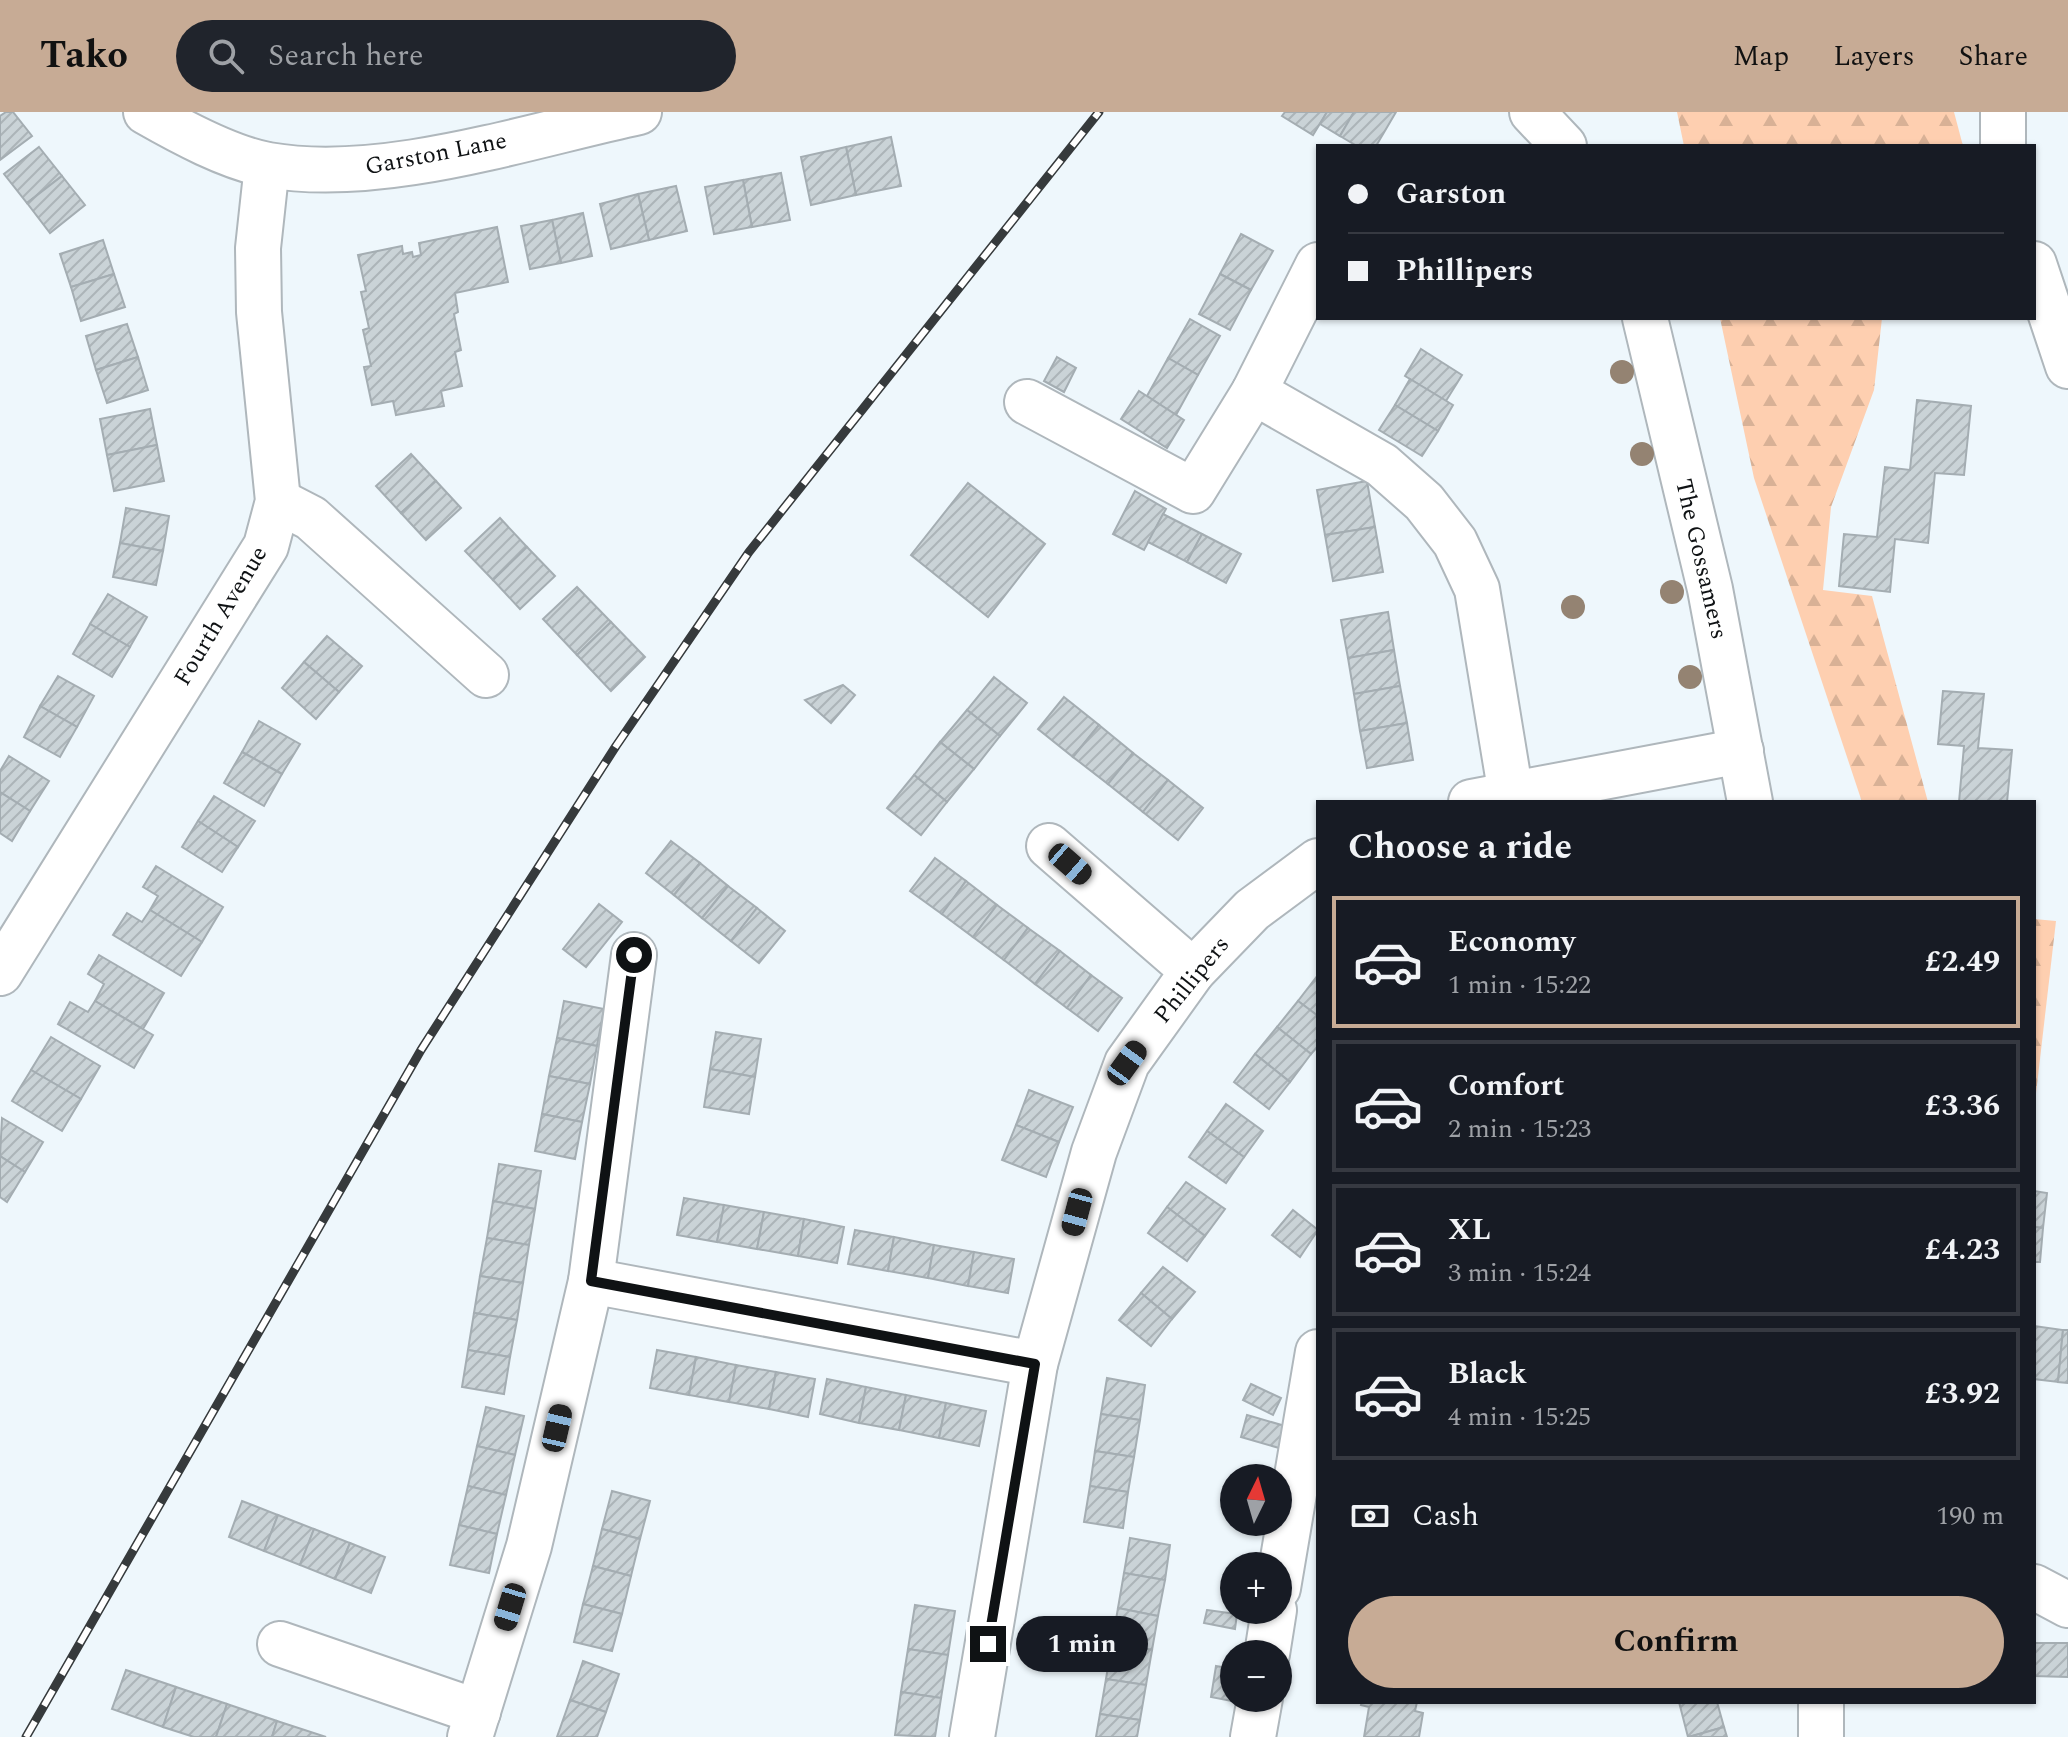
<!DOCTYPE html>
<meta charset="utf-8">
<style>
body{margin:0;font-family:Spectral,serif;background:#20242c;color:#f1f3f6;height:100vh;display:flex;flex-direction:column;font-size:30px;white-space:nowrap}
*{box-sizing:border-box;margin:0}
p{font-size:26px;color:#9ea1a6}
.icon{flex:none;width:44px;height:44px;fill:none;stroke:currentColor;stroke-width:2;stroke-linecap:round;stroke-linejoin:round}
.map{position:relative;flex:1;overflow:hidden}
.sheet{position:absolute;left:1316px;top:688px;width:720px;height:904px;display:flex;flex-direction:column;background:#171b24;border-radius:0px;box-shadow:0 2px 6px #0004}
.sheet>*{flex:none}
.top-card{position:absolute;left:1316px;top:32px;width:720px;height:176px;border-radius:0px;box-shadow:0 2px 6px #0004;display:grid;align-content:center;height:176px;padding:0 32px;background:#171b24}
.needle{width:52px;rotate:5deg}
.fabs{position:absolute;left:1220px;top:1352px;display:grid;gap:16px}
.fabs a{display:grid;place-items:center;width:72px;height:72px;border-radius:50%;background:#171b24;box-shadow:0 2px 6px #0004;font-size:40px}
.end{position:absolute;width:36px;height:36px;margin:-18px;border:10px solid #0f1214;background:#fff;box-shadow:0 0 0 4px #fff}
.from{border-radius:50%}
.bubble{position:absolute;height:56px;border-radius:28px;background:#171b24;box-shadow:0 2px 6px #0004;font-size:26px;font-weight:700;line-height:56px;text-align:center}
.car{position:absolute;width:24px;height:48px;margin:-24px -12px;border-radius:10px;box-shadow:0 0 6px 2px #0007;background:linear-gradient(#222 24%,#8ab4d8 0 40%,#222 0 76%,#8ab4d8 0 86%,#222 0)}
.top-card b{display:flex;align-items:center;gap:28px;height:76px;font-size:30px}
.top-card b+b{border-top:2px solid #363941}
.top-card i{width:20px;height:20px;background:#f1f3f6}
ul{padding:0;list-style:none}
li{display:flex;align-items:center;gap:24px;height:132px;margin:0 16px 12px;padding:0 16px;border:4px solid #363941;border-radius:0px}
li div{flex:1}
li b{display:block;font-size:30px}
li em{font-style:normal;font-weight:700}
li.selected{border-color:#c7ab95}
li>.icon{width:72px;height:72px;stroke-width:1.5}
h2{padding:0 32px;font-size:36px;line-height:96px}
.pay{display:flex;align-items:center;gap:20px;height:88px;padding:0 32px;font-size:30px}
.pay p{margin-inline-start:auto}
.cta{display:flex;gap:16px;margin-top:auto;padding:16px 32px}
.cta a{flex:1;height:92px;border-radius:48px;background:#c7ab95;color:#111;font-size:32px;font-weight:700;line-height:92px;text-align:center}
header{display:flex;align-items:center;gap:48px;box-sizing:border-box;height:112px;padding:0 40px;background:#c7ab95;color:#111}
header strong{font-size:38px}
nav{display:flex;gap:44px;margin-inline-start:auto;font-size:28px}
.search{width:560px;height:72px;background:#20242c;display:flex;align-items:center;gap:20px;box-sizing:border-box;padding:0 28px;border-radius:44px;color:#9ea1a6;font-size:30px}
.map>svg:first-child{display:block}
.forest{fill:url(#forest-firs)}
.building{fill:url(#building-hatch);stroke:#a4adb2;stroke-width:2}
.lines{fill:none;stroke-linecap:round;stroke-linejoin:round}
.minor-casing{stroke:#afb7bc;stroke-width:48}
.minor{stroke:#fff;stroke-width:44}
.rail-casing{stroke:#363a3c;stroke-width:9}
.rail{stroke:#fff;stroke-width:6;stroke-dasharray:18;stroke-linecap:butt}
.tree{fill:#948372}
.route{stroke:#0f1214;stroke-width:10}
.labels{text-anchor:middle;dominant-baseline:central;stroke-width:6;stroke-linejoin:round;paint-order:stroke}
.street-label{font-size:24px;fill:#0f1214;stroke:#fff}
</style>
<header>
<strong>Tako</strong>
<div class="search"><svg class="icon" aria-label="search" viewBox="0 0 24 24"><circle cx="10" cy="10" r="6"/><path d="M15 15l6 6"/></svg>Search here</div>
<nav><a>Map</a><a>Layers</a><a>Share</a></nav>
</header>
<div class="map">
<svg width="2068" height="1625" viewBox="0 0 2068 1625">
<defs>
<pattern id="forest-firs" width="22" height="20" patternUnits="userSpaceOnUse" patternTransform="scale(2)"><rect width="22" height="20" fill="#fecfb0"/><path d="M5 1l3.5 6h-7zM16 11l3.5 6h-7z" fill="#d8b196"/></pattern>
<pattern id="building-hatch" width="6" height="6" patternUnits="userSpaceOnUse" patternTransform="scale(2)"><rect width="6" height="6" fill="#cad3d7"/><path d="M-1 1l2-2M0 6l6-6M5 7l2-2" fill="none" stroke="#acb4b8"/></pattern>
</defs>
<rect width="100%" height="100%" fill="#eef7fc"/>
<!-- forest -->
<g class="forest">
<polygon points="1677,0 1954,0 1963,34 1684,34"/>
<polygon points="1720,206 1882,206 1874,278 1831,395 1823,478 1872,484 1928,690 1862,690 1754,366"/>
<polygon points="2034,807 2056,809 2035,990 2034,990"/>
</g>
<!-- building -->
<g class="building">
<polygon points="6,0 13,0 32,24 0,48 0,4"/>
<polygon points="1285,0 1327,0 1313,23 1282,4"/>
<polygon points="1327,0 1354,0 1340,24 1320,12"/>
<polygon points="1354,0 1396,0 1376,34 1357,34 1340,24"/>
<polygon points="891,25 901,74 856,83 846,35"/>
<polygon points="39,35 62,64 27,91 4,62"/>
<polygon points="846,35 856,83 811,93 801,45"/>
<polygon points="781,61 790,108 752,115 743,68"/>
<polygon points="62,64 85,93 50,121 27,91"/>
<polygon points="743,68 752,115 714,122 705,75"/>
<polygon points="676,74 687,119 649,128 638,82"/>
<polygon points="638,82 649,128 611,137 600,92"/>
<polygon points="583,101 592,144 561,151 552,108"/>
<polygon points="552,108 561,151 530,157 521,114"/>
<polygon points="497,115 508,170 455,181 458,200 454,202 461,238 455,240 462,274 441,279 444,294 396,303 393,289 372,293 364,255 371,254 363,218 369,216 361,180 366,179 358,143 402,134 403,142 412,140 413,145 421,143 419,131"/>
<polygon points="1241,122 1273,139 1251,178 1220,162"/>
<polygon points="103,128 114,162 71,175 60,142"/>
<polygon points="114,162 125,195 81,209 71,175"/>
<polygon points="1220,162 1251,178 1230,218 1199,202"/>
<polygon points="1190,207 1220,224 1198,263 1168,246"/>
<polygon points="127,212 138,245 96,258 86,224"/>
<polygon points="1421,237 1462,263 1446,289 1405,264"/>
<polygon points="138,245 148,278 107,291 96,258"/>
<polygon points="1057,245 1076,256 1064,280 1044,269"/>
<polygon points="1168,246 1198,263 1176,303 1147,284"/>
<polygon points="1410,267 1453,293 1438,319 1395,293"/>
<polygon points="1139,279 1184,308 1167,336 1121,307"/>
<polygon points="1917,288 1971,294 1964,363 1935,361 1928,431 1895,427 1890,480 1839,474 1844,422 1877,425 1885,355 1910,358"/>
<polygon points="1395,293 1438,319 1422,344 1379,318"/>
<polygon points="150,297 157,333 107,343 100,307"/>
<polygon points="157,333 164,369 114,379 107,343"/>
<polygon points="411,342 436,369 401,401 376,374"/>
<polygon points="436,369 461,396 426,428 401,401"/>
<polygon points="1367,369 1375,415 1325,423 1317,378"/>
<polygon points="968,371 1045,432 988,505 911,443"/>
<polygon points="1135,379 1166,397 1144,438 1113,422"/>
<polygon points="126,396 169,404 163,439 120,431"/>
<polygon points="1163,402 1202,422 1187,450 1148,430"/>
<polygon points="500,406 527,435 493,468 465,439"/>
<polygon points="1375,415 1383,460 1333,469 1325,423"/>
<polygon points="1202,422 1241,442 1226,471 1187,450"/>
<polygon points="120,431 163,439 156,473 113,465"/>
<polygon points="527,435 555,464 520,497 493,468"/>
<polygon points="577,475 611,510 577,543 543,507"/>
<polygon points="108,482 147,505 130,535 90,512"/>
<polygon points="1388,500 1394,538 1348,546 1341,508"/>
<polygon points="611,510 645,545 611,579 577,543"/>
<polygon points="90,512 130,535 112,565 73,542"/>
<polygon points="327,524 362,554 339,580 304,550"/>
<polygon points="1394,538 1400,574 1354,582 1348,546"/>
<polygon points="304,550 339,580 316,607 282,576"/>
<polygon points="58,564 94,584 77,615 40,594"/>
<polygon points="994,565 1027,591 1000,624 967,598"/>
<polygon points="843,573 855,583 831,611 805,588"/>
<polygon points="1400,574 1407,611 1360,619 1354,582"/>
<polygon points="1943,579 1984,582 1978,636 2012,638 2007,690 1959,690 1964,634 1938,632"/>
<polygon points="1064,585 1099,613 1073,645 1038,617"/>
<polygon points="40,594 77,615 60,645 24,625"/>
<polygon points="967,598 1000,624 974,657 940,630"/>
<polygon points="259,609 300,632 282,662 242,640"/>
<polygon points="1407,611 1413,648 1367,656 1360,619"/>
<polygon points="1099,613 1133,641 1108,672 1073,645"/>
<polygon points="940,630 974,657 947,690 914,663"/>
<polygon points="242,640 282,662 264,694 224,671"/>
<polygon points="1133,641 1168,668 1143,700 1108,672"/>
<polygon points="9,644 49,669 30,699 0,680 0,659"/>
<polygon points="914,663 947,690 921,723 887,696"/>
<polygon points="1168,668 1203,696 1178,728 1143,700"/>
<polygon points="0,680 30,699 12,729 0,721"/>
<polygon points="214,684 255,709 238,735 198,709"/>
<polygon points="198,709 238,735 222,760 182,735"/>
<polygon points="671,729 700,751 674,783 646,761"/>
<polygon points="935,746 966,769 942,802 910,779"/>
<polygon points="700,751 728,774 702,806 674,783"/>
<polygon points="156,754 223,795 202,830 150,798 158,784 143,775"/>
<polygon points="966,769 997,793 973,825 942,802"/>
<polygon points="728,774 757,796 731,829 702,806"/>
<polygon points="599,792 622,810 586,855 563,837"/>
<polygon points="997,793 1028,816 1004,848 973,825"/>
<polygon points="757,796 785,819 759,851 731,829"/>
<polygon points="150,798 202,830 181,864 113,823 127,801 142,810"/>
<polygon points="1028,816 1060,839 1035,872 1004,848"/>
<polygon points="1060,839 1091,863 1067,896 1035,872"/>
<polygon points="99,843 164,881 143,917 95,889 104,872 88,862"/>
<polygon points="1091,863 1122,886 1098,919 1067,896"/>
<polygon points="1318,863 1318,904 1298,889"/>
<polygon points="95,889 153,923 134,956 58,912 70,890 88,900"/>
<polygon points="564,889 604,897 597,934 557,926"/>
<polygon points="1298,889 1318,904 1318,934 1311,942 1277,915"/>
<polygon points="1277,915 1311,942 1290,970 1255,942"/>
<polygon points="716,920 761,927 755,965 710,957"/>
<polygon points="51,925 100,954 81,987 31,958"/>
<polygon points="557,926 597,934 590,972 549,964"/>
<polygon points="1255,942 1290,970 1269,997 1234,970"/>
<polygon points="710,957 755,965 749,1002 704,995"/>
<polygon points="31,958 81,987 62,1019 12,989"/>
<polygon points="549,964 590,972 582,1010 542,1002"/>
<polygon points="1029,978 1073,995 1059,1030 1016,1013"/>
<polygon points="1226,992 1263,1019 1244,1045 1207,1019"/>
<polygon points="542,1002 582,1010 575,1047 535,1039"/>
<polygon points="2,1006 43,1030 25,1060 0,1044"/>
<polygon points="1016,1013 1059,1030 1046,1065 1002,1048"/>
<polygon points="1207,1019 1244,1045 1226,1071 1189,1045"/>
<polygon points="0,1044 25,1060 7,1090 0,1085"/>
<polygon points="499,1052 541,1059 535,1097 493,1089"/>
<polygon points="1186,1070 1225,1097 1205,1124 1167,1095"/>
<polygon points="2034,1079 2047,1081 2043,1116 2034,1115"/>
<polygon points="684,1086 724,1093 717,1130 677,1123"/>
<polygon points="493,1089 535,1097 529,1133 487,1126"/>
<polygon points="724,1093 764,1100 757,1137 717,1130"/>
<polygon points="1167,1095 1205,1124 1187,1149 1148,1121"/>
<polygon points="1293,1098 1318,1118 1300,1145 1272,1123"/>
<polygon points="764,1100 804,1107 798,1144 757,1137"/>
<polygon points="804,1107 844,1115 837,1151 798,1144"/>
<polygon points="2034,1115 2043,1116 2040,1150 2034,1150"/>
<polygon points="855,1118 894,1125 888,1159 848,1152"/>
<polygon points="894,1125 934,1133 928,1166 888,1159"/>
<polygon points="487,1126 529,1133 523,1171 480,1164"/>
<polygon points="934,1133 974,1140 968,1174 928,1166"/>
<polygon points="974,1140 1014,1147 1008,1181 968,1174"/>
<polygon points="1163,1155 1195,1180 1172,1207 1141,1181"/>
<polygon points="480,1164 523,1171 517,1208 474,1201"/>
<polygon points="1141,1181 1172,1207 1151,1234 1119,1208"/>
<polygon points="474,1201 517,1208 510,1245 468,1238"/>
<polygon points="2034,1214 2063,1218 2058,1270 2034,1267"/>
<polygon points="2063,1218 2068,1218 2068,1271 2058,1270"/>
<polygon points="468,1238 510,1245 504,1282 462,1275"/>
<polygon points="657,1238 696,1245 689,1283 650,1276"/>
<polygon points="696,1245 736,1253 729,1290 689,1283"/>
<polygon points="736,1253 776,1260 769,1297 729,1290"/>
<polygon points="776,1260 815,1267 808,1305 769,1297"/>
<polygon points="1107,1266 1145,1273 1140,1308 1101,1302"/>
<polygon points="827,1267 866,1275 859,1311 820,1302"/>
<polygon points="1251,1272 1281,1286 1273,1303 1243,1288"/>
<polygon points="866,1275 906,1283 899,1318 859,1311"/>
<polygon points="906,1283 946,1291 939,1326 899,1318"/>
<polygon points="946,1291 986,1299 979,1334 939,1326"/>
<polygon points="486,1295 524,1304 515,1343 477,1334"/>
<polygon points="1101,1302 1140,1308 1134,1345 1095,1339"/>
<polygon points="1247,1303 1285,1314 1279,1336 1241,1325"/>
<polygon points="477,1334 515,1343 506,1383 468,1374"/>
<polygon points="1095,1339 1134,1345 1128,1380 1090,1374"/>
<polygon points="468,1374 506,1383 497,1422 459,1413"/>
<polygon points="1090,1374 1128,1380 1123,1416 1084,1410"/>
<polygon points="612,1379 650,1389 640,1427 602,1417"/>
<polygon points="242,1389 278,1403 264,1439 229,1425"/>
<polygon points="278,1403 314,1417 300,1453 264,1439"/>
<polygon points="459,1413 497,1422 489,1461 450,1453"/>
<polygon points="314,1417 350,1431 335,1467 300,1453"/>
<polygon points="602,1417 640,1427 631,1464 593,1454"/>
<polygon points="1130,1426 1170,1433 1165,1468 1124,1461"/>
<polygon points="350,1431 385,1445 371,1481 335,1467"/>
<polygon points="593,1454 631,1464 622,1502 583,1492"/>
<polygon points="1124,1461 1165,1468 1158,1504 1118,1496"/>
<polygon points="583,1492 622,1502 612,1539 574,1530"/>
<polygon points="915,1493 955,1499 948,1543 908,1537"/>
<polygon points="1118,1496 1158,1504 1152,1538 1112,1531"/>
<polygon points="1207,1498 1237,1502 1235,1517 1204,1511"/>
<polygon points="1112,1531 1152,1538 1146,1573 1106,1567"/>
<polygon points="2034,1531 2068,1531 2068,1565 2034,1564"/>
<polygon points="908,1537 948,1543 941,1586 901,1580"/>
<polygon points="583,1549 619,1562 606,1600 570,1588"/>
<polygon points="1216,1554 1234,1557 1237,1590 1211,1585"/>
<polygon points="126,1558 176,1575 163,1615 112,1597"/>
<polygon points="1106,1567 1146,1573 1140,1608 1100,1602"/>
<polygon points="176,1575 227,1592 216,1625 194,1625 163,1615"/>
<polygon points="901,1580 941,1586 935,1625 895,1623"/>
<polygon points="570,1588 606,1600 597,1625 557,1625"/>
<polygon points="1362,1590 1417,1590 1415,1599 1423,1601 1419,1625 1364,1625 1369,1595 1361,1593"/>
<polygon points="1679,1590 1717,1590 1724,1615 1688,1625"/>
<polygon points="227,1592 277,1609 272,1625 216,1625"/>
<polygon points="1100,1602 1140,1608 1137,1625 1096,1625"/>
<polygon points="277,1609 326,1625 272,1625"/>
<polygon points="1724,1615 1727,1625 1689,1625"/>
</g>
<g class="lines">
<!-- minor casing -->
<g class="minor-casing">
<g id="minor">
<path d="M146,0C181,20 229,46 268,53C382,73 527,24 639,0"/>
<polyline points="1532,0 1564,34"/>
<polyline points="2003,0 2003,34"/>
<polyline points="2034,152 2068,254"/>
<polyline points="1645,206 1710,477 1750,690"/>
<polyline points="1254,280 1382,353 1424,390 1455,430 1477,477 1511,683"/>
<polyline points="1027,290 1193,379 1254,280 1318,153"/>
<polyline points="278,389 311,406 486,563"/>
<polyline points="1471,690 1741,639"/>
<polyline points="1049,734 1193,859"/>
<polyline points="0,861 266,434 278,389 259,200 258,136 267,53"/>
<polyline points="591,1169 1035,1252"/>
<polyline points="2034,1475 2068,1493"/>
<polyline points="1278,1476 1318,1240"/>
<polyline points="280,1532 478,1600"/>
<polyline points="1267,1542 1274,1498"/>
<polyline points="470,1625 529,1434 591,1169 634,843"/>
<polyline points="972,1625 1035,1252 1094,1040 1127,951 1193,859 1252,798 1318,749"/>
<polyline points="1253,1625 1260,1586"/>
<polyline points="1821,1625 1821,1590"/>
</g>
</g>
<!-- minor -->
<use href="#minor" class="minor"/>
<!-- rail casing -->
<g class="rail-casing">
<polyline id="rail" points="26,1625 421,938 616,634 749,440 1099,0"/>
</g>
<!-- rail -->
<use href="#rail" class="rail"/>
</g>
<!-- trees -->
<g class="tree">
<circle cx="1622" cy="260" r="12"/>
<circle cx="1642" cy="342" r="12"/>
<circle cx="1672" cy="480" r="12"/>
<circle cx="1573" cy="495" r="12"/>
<circle cx="1690" cy="565" r="12"/>
</g>
<g class="lines">
<!-- route -->
<polyline class="route" points="634,843 591,1169 1035,1252 988,1532"/>
</g>
<g class="labels">
<!-- street labels -->
<g class="street-label">
<text transform="translate(436 42) rotate(-11)">Garston Lane</text>
<text transform="translate(1701 447) rotate(77)">The Gossamers</text>
<text transform="translate(221 504) rotate(-59)">Fourth Avenue</text>
<text transform="translate(1192 868) rotate(-51)">Phillipers</text>
</g>
</g>
</svg>
<div class="fabs">
<a><svg class="needle" viewBox="-14 -14 28 28"><path d="M0-13l5 13h-10z" fill="#e53935"/><path d="M0 13l5-13h-10z" fill="#9ea1a6"/></svg></a>
<a>+</a>
<a>−</a>
</div>
<i class="end from" style="left:634px;top:843px"></i>
<i class="end" style="left:988px;top:1532px"></i>
<div class="bubble" style="left:1016px;top:1504px;width:132px">1 min</div>
<i class="car" style="left:1070px;top:752px;rotate:131deg"></i>
<i class="car" style="left:1127px;top:951px;rotate:36deg"></i>
<i class="car" style="left:1077px;top:1100px;rotate:195deg"></i>
<i class="car" style="left:557px;top:1316px;rotate:13deg"></i>
<i class="car" style="left:510px;top:1495px;rotate:197deg"></i>
<div class="top-card">
<b><i class="from"></i>Garston</b>
<b><i></i>Phillipers</b>
</div>
<section class="sheet">
<h2>Choose a ride</h2>
<ul>
<li class="selected"><svg class="icon" aria-label="car" viewBox="0 0 24 24"><path d="M5 17H2v-5l4-1 3-4h7l3 4 3 1v5h-3M9 17h6M6 11h13"/><circle cx="7" cy="17" r="2"/><circle cx="17" cy="17" r="2"/></svg><div><b>Economy</b><p>1 min · 15:22</p></div><em>£2.49</em></li>
<li><svg class="icon" aria-label="car" viewBox="0 0 24 24"><path d="M5 17H2v-5l4-1 3-4h7l3 4 3 1v5h-3M9 17h6M6 11h13"/><circle cx="7" cy="17" r="2"/><circle cx="17" cy="17" r="2"/></svg><div><b>Comfort</b><p>2 min · 15:23</p></div><em>£3.36</em></li>
<li><svg class="icon" aria-label="car" viewBox="0 0 24 24"><path d="M5 17H2v-5l4-1 3-4h7l3 4 3 1v5h-3M9 17h6M6 11h13"/><circle cx="7" cy="17" r="2"/><circle cx="17" cy="17" r="2"/></svg><div><b>XL</b><p>3 min · 15:24</p></div><em>£4.23</em></li>
<li><svg class="icon" aria-label="car" viewBox="0 0 24 24"><path d="M5 17H2v-5l4-1 3-4h7l3 4 3 1v5h-3M9 17h6M6 11h13"/><circle cx="7" cy="17" r="2"/><circle cx="17" cy="17" r="2"/></svg><div><b>Black</b><p>4 min · 15:25</p></div><em>£3.92</em></li>
</ul>
<div class="pay"><svg class="icon" aria-label="cash" viewBox="0 0 24 24"><path d="M3 7h18v10H3z"/><circle cx="12" cy="12" r="2"/></svg>Cash<p>190 m</p></div>
<div class="cta"><a>Confirm</a></div>
</section>
</div>
